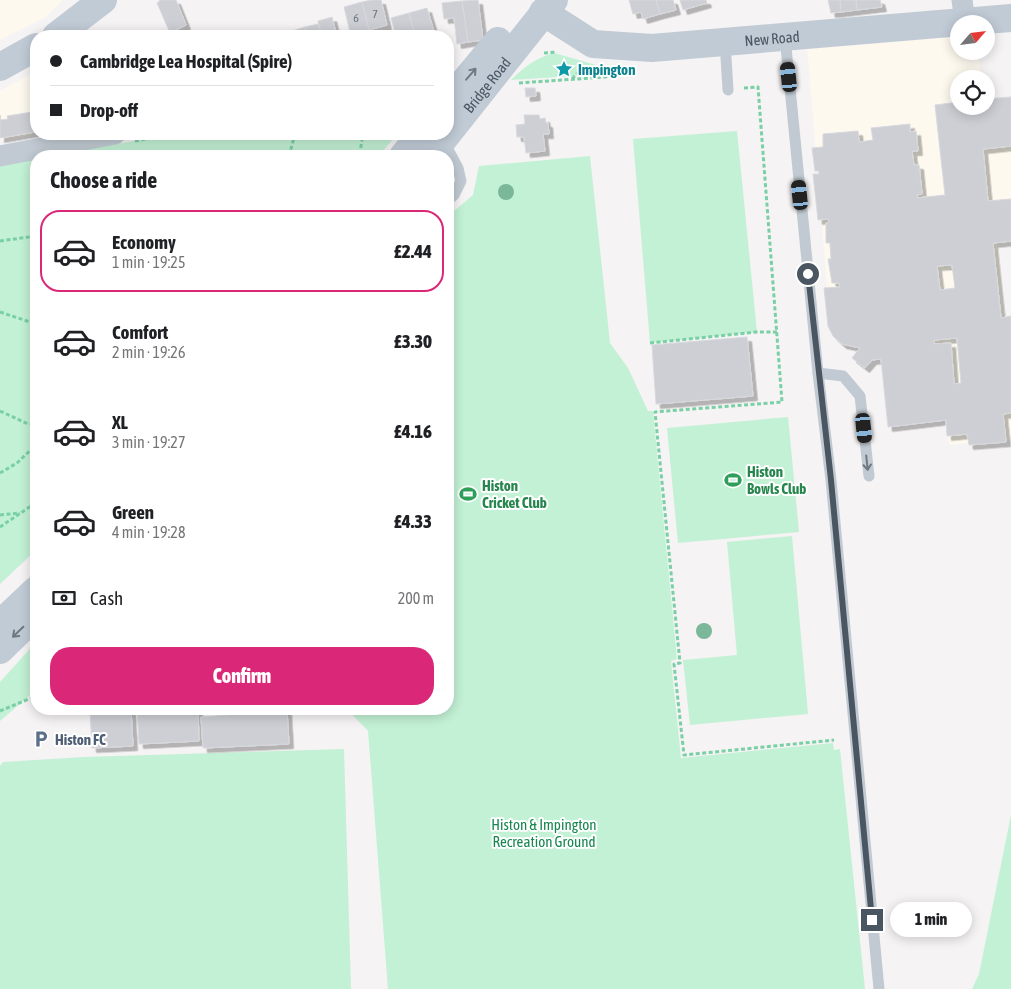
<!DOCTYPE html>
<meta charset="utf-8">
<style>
body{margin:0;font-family:"Asap Condensed",sans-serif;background:#f6f6f6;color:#202124;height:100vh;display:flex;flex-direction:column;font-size:19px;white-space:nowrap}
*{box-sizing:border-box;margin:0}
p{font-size:16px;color:#757577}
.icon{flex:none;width:28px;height:28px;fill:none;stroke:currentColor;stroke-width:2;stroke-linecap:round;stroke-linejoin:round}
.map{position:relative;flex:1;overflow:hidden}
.side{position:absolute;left:30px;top:150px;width:424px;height:565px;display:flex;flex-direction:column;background:#fff;border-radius:20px;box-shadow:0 2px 12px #0003}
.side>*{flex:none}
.banner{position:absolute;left:30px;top:30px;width:424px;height:110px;border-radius:20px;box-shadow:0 2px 12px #0003;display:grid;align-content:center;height:110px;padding:0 20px;background:#fff}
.needle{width:32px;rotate:62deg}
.controls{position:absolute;left:950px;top:15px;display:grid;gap:10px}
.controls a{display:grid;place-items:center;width:45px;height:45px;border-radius:50%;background:#fff;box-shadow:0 2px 12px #0003;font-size:25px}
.end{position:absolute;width:22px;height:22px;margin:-11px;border:6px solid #4a5661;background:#fff;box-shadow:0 0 0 2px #fff}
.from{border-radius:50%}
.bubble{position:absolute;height:35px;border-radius:18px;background:#fff;box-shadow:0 2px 12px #0003;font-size:16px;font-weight:800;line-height:35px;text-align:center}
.car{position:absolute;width:15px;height:30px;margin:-15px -8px;border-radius:6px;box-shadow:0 0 4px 1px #0007;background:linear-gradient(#222 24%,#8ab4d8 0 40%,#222 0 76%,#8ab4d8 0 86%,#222 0)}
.banner b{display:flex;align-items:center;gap:18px;height:48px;font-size:19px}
.banner b+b{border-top:1px solid #e0e0e0}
.banner i{width:12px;height:12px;background:#202124}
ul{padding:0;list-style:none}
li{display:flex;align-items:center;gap:15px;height:82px;margin:0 10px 8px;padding:0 10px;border:2px solid transparent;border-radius:20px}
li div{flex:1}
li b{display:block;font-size:19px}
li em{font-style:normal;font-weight:800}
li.selected{border-color:#db2777}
li>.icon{width:45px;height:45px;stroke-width:1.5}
h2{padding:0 20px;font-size:22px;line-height:60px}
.pay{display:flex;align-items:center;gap:12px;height:55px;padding:0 20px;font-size:19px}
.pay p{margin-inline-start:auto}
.primary-button{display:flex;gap:10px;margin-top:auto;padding:10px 20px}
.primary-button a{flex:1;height:58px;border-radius:20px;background:#db2777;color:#fff;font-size:20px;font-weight:800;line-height:58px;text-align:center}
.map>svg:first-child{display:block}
.commercial{fill:#fdf9ef}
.green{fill:#c3f1d5}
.building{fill:#cdcfd5;stroke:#d7d9de;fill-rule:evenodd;filter:url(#shadow)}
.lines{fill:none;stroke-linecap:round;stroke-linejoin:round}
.path{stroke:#7ad0a6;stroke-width:3;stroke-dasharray:4 2.5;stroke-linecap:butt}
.lane{stroke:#c1cad2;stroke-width:11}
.street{stroke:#c1cad2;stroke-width:21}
.secondary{stroke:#c1cbd6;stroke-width:28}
.tree{fill:#7bb799}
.oneway{stroke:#6e7984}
.oneway2{stroke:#6e7983}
.route{stroke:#4a5661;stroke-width:6}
.labels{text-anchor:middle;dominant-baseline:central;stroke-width:4;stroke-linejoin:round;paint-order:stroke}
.number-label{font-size:12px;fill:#6b747e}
.street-label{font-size:15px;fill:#4a5661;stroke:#fff}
.culture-label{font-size:15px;font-weight:bold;fill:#0d838f;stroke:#fff;text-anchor:start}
.leisure-label{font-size:15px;font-weight:bold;fill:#27864d;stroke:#fff;text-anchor:start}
.service-label{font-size:15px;font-weight:bold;fill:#4e5e75;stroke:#fff;text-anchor:start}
.park-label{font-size:15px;fill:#17864f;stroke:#fff}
</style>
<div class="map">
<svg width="1011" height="989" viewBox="0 0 1011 989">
<defs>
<filter id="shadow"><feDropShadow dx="4.5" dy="4.5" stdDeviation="0" flood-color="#0004"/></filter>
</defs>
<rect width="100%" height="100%" fill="#f5f3f3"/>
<!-- commercial -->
<g class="commercial">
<polygon points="0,0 63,0 46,17 0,40"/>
<polygon points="959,33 959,51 979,51 981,79 959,79 959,106 986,106 1011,99 1011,243 998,244 1011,410 1011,440 949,445 946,420 886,329 831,333 807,45"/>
<polygon points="36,71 36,134 39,134 0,140 0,91"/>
</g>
<!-- green -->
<g class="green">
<path d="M554,53L600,66L624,65L606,74L511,80C524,67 536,58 554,53Z"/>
<polygon points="737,131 757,332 650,343 633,139"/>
<polygon points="179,134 397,134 379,156 42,156"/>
<polygon points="590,156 610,343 628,368 648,411 653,411 677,659 671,661 681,758 833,743 834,750 840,749 865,989 388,989 368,731 347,709 448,709 448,216 473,195 479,166"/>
<polygon points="36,157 36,550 0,584 0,163"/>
<polygon points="788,417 799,532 678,543 667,428"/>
<polygon points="792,536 808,714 690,725 683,660 737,655 727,542"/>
<polygon points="36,642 36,690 0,721 0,682"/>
<polygon points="344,749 351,989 0,989 0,766 3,762 84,757"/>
<polygon points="1011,815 1011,989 972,989 979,974"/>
</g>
<!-- building -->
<g class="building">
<polygon points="159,0 176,0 186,25 170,33 157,3 160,1"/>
<polygon points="372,0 381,0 387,25 369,30 362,2"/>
<polygon points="478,0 483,40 468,42 462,1"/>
<polygon points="629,0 656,0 660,14 643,19 641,12 633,14"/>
<polygon points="656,0 673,0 676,10 660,14"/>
<polygon points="680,0 706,0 707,3 683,10"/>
<polygon points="828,0 840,0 841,12 831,13"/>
<polygon points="840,0 856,0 857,10 841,12"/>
<polygon points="856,0 880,0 882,7 857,10"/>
<polygon points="462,1 468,42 457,44 454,18 444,19 442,3"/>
<polygon points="362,2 369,30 358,33 359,36 351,36 344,7"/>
<polygon points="427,8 435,35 415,36 409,13"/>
<polygon points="409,13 415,36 396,36 391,18"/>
<polygon points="332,17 337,36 322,36 318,21"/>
<polygon points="318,24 322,36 307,36 305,27"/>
<polygon points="305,27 307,36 297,36 295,30"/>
<polygon points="525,88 535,88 536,96 526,97"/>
<path d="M1011,97V146L983,149L988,201L1011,199V241L993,243L1001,318L1011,316V413L1003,414L1006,442L969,445L967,434L947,436L946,420L888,427L881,359L872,360L865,368L852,358L860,348L842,344L833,336L828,326L824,288L840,287L839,283H832L828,259H831L830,243H826V223L829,222L828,219L818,220L813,174H819V171H815L812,148L823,147V134L858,131L859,142L873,140L871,128L910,124V132L916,131L918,151H912L914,165H919L922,194L917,195V198L945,195L935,105L959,102V106H986V99ZM952,265L955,288L940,290L937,266ZM957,338L961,383L954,384L951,343L934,344V340Z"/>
<polygon points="32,112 35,132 0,138 0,115 1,120 8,119 7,116"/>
<polygon points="524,115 539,115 540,119 545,118 546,123 548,123 549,134 543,134 545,151 526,153 524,137 517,137 516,125 525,124"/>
<polygon points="747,337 753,396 656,404 652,345"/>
<polygon points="131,709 133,746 92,748 90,711"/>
<polygon points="137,709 198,709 199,741 139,744"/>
<polygon points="230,709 287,709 289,744 203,748 201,717 230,715"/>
</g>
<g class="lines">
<!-- path -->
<g class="path">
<polyline points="544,53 557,52"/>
<polyline points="572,79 585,65"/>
<polyline points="519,83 605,77 619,71"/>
<polyline points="744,88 758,87 782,402 655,412 680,663 674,664 684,755 834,740"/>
<polyline points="135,141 174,134"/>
<polyline points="289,156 295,134"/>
<polyline points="352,156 360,152 363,134"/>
<polyline points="0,241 36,236"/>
<polyline points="0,312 36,324"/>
<polyline points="650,343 757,332 777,332"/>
<polyline points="0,411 28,424 36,424"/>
<polyline points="0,473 17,463 36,445"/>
<polyline points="0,515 20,513"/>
<polyline points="0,527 31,506 36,498"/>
<polyline points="0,711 36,696"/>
</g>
<!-- lane -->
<g class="lane">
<polyline points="785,37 818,373 831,480 879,989"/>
<polyline points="725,41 728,90"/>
<polyline points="443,140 458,168 461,181 454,195 448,200"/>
<polyline points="818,373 843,376 860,396 869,476"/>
</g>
<!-- street -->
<g class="street">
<polyline points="962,0 965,22"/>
<polyline points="0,156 115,134"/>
</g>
<!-- secondary -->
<g class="secondary">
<path id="s1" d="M543,12L593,44L652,48L1011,18"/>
<polyline points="56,36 103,0"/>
<polyline points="0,67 36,47"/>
<polyline points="448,101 498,41"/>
<polyline points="403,156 421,134"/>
<path id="s2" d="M430,156L554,0"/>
<polyline points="1,623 36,590"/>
<polyline points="0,650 36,615"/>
</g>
</g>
<!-- trees -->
<g class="tree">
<circle cx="506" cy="192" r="8"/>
<circle cx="704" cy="631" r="8"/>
</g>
<!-- one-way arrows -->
<defs><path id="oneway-shaft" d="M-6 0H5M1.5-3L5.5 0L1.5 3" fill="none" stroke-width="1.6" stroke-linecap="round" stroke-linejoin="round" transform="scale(1.25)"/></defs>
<g class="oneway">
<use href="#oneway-shaft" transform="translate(471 74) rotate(-49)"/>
<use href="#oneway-shaft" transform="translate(18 632) rotate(136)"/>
</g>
<use class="oneway2" href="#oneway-shaft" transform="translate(867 463) rotate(84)"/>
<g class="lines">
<!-- route -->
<polyline class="route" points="808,274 831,480 872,920"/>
</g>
<!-- icons -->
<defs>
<g id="sight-bare" transform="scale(1.35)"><path d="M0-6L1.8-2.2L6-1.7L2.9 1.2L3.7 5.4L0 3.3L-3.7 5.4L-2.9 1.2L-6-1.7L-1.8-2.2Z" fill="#0f9aa8" stroke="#fff" stroke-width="2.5" paint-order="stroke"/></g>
<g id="stadium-bare" transform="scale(1.35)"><path d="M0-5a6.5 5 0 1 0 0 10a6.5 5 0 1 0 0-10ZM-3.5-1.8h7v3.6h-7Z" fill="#2e9e5b" stroke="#fff" stroke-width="2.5" paint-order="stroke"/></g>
<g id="parking-bare" transform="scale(1.35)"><path d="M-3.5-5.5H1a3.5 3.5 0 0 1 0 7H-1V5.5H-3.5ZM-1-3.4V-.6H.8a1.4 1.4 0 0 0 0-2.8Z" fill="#5c6f8a" stroke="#fff" stroke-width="2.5" paint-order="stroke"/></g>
</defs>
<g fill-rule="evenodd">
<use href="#sight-bare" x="564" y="69"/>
<use href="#stadium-bare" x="733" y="480"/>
<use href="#stadium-bare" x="468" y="494"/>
<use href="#parking-bare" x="41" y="739"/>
</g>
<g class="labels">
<!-- number labels -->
<g class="number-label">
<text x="375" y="14">7</text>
<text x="356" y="18">6</text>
</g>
<!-- street labels -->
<g class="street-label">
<text stroke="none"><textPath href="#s1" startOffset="239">New Road</textPath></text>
<text stroke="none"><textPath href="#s2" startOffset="91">Bridge Road</textPath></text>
</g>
<!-- culture labels -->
<g class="culture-label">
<text x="578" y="69">Impington</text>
</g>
<!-- leisure labels -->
<g class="leisure-label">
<text x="747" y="471">Histon<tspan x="747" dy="17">Bowls Club</tspan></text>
<text x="482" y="485">Histon<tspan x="482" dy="17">Cricket Club</tspan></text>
</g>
<!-- service labels -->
<g class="service-label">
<text x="55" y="739">Histon FC</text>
</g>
<!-- park labels -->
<g class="park-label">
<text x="544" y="824">Histon &amp; Impington<tspan x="544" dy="17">Recreation Ground</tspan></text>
</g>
</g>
</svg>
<div class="controls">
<a><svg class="needle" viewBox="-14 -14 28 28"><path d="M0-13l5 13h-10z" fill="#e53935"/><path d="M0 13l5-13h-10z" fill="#757577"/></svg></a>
<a><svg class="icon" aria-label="locate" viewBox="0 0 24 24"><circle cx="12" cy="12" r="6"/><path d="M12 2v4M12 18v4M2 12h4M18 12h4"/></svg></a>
</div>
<i class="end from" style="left:808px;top:274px"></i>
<i class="end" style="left:872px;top:920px"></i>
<div class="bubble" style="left:890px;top:902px;width:82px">1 min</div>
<i class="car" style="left:789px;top:77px;rotate:354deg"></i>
<i class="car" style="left:800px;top:195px;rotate:354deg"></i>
<i class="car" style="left:864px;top:428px;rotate:174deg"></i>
<div class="banner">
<b><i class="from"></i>Cambridge Lea Hospital (Spire)</b>
<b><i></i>Drop-off</b>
</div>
<section class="side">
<h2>Choose a ride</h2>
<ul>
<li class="selected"><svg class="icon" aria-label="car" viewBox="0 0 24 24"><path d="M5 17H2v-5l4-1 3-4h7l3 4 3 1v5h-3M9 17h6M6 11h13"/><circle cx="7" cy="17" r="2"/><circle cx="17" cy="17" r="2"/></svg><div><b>Economy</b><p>1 min · 19:25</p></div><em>£2.44</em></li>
<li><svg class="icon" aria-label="car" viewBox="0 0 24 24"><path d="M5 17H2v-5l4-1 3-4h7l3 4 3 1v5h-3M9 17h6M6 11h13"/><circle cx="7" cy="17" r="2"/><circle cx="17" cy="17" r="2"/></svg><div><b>Comfort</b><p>2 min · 19:26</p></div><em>£3.30</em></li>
<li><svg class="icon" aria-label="car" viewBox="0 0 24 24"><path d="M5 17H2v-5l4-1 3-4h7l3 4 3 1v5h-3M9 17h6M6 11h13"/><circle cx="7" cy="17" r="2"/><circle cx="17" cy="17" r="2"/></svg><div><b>XL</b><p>3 min · 19:27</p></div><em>£4.16</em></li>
<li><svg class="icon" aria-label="car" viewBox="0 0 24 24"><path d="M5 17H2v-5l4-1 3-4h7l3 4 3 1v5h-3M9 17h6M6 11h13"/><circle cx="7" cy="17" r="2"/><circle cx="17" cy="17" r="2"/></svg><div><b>Green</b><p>4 min · 19:28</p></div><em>£4.33</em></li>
</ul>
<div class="pay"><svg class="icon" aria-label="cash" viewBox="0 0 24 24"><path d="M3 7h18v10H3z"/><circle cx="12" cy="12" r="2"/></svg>Cash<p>200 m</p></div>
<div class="primary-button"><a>Confirm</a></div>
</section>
</div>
